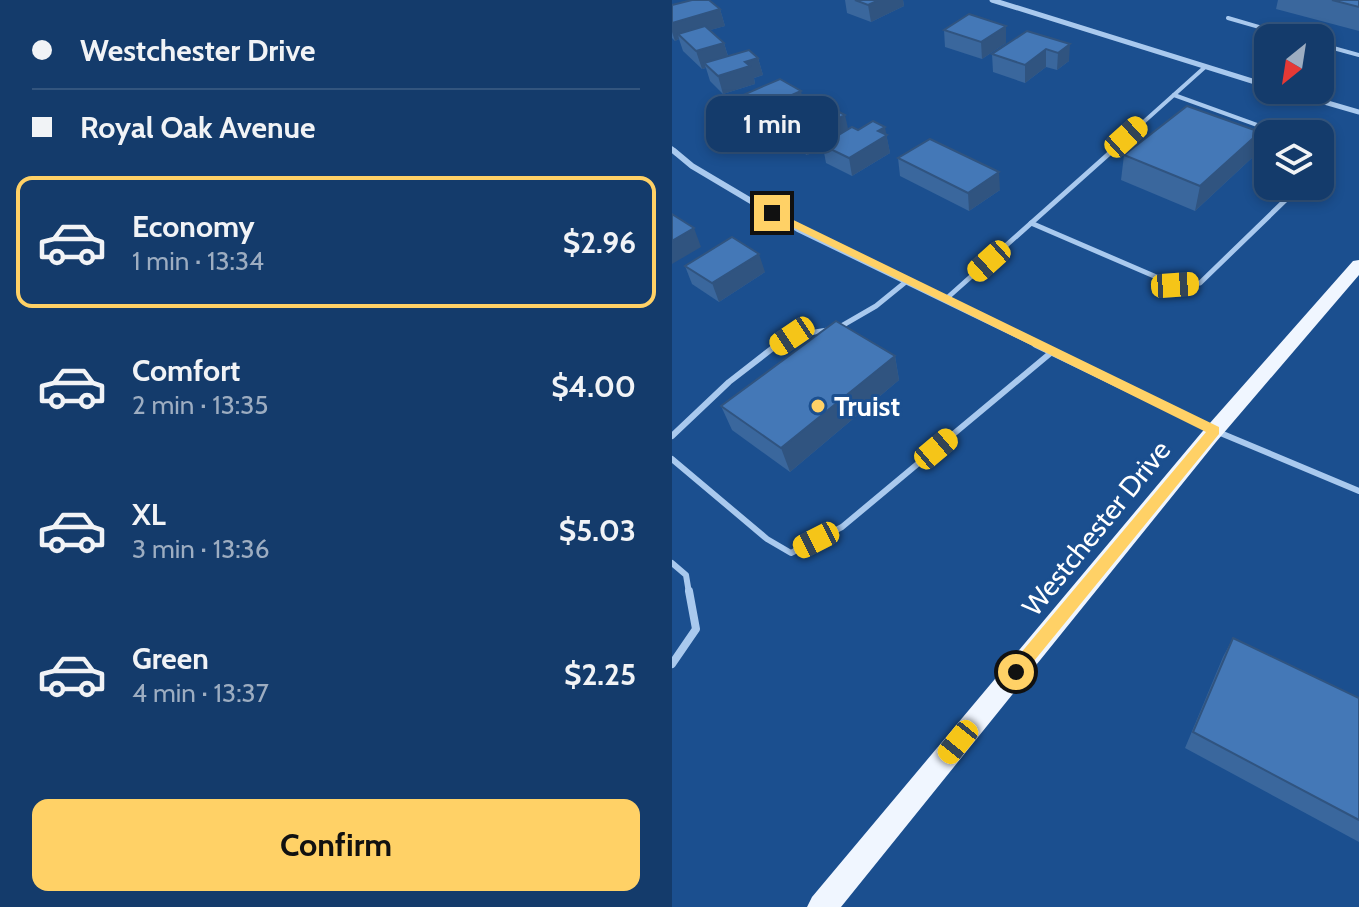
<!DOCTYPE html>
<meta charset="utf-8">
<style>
body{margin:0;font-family:Cabin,sans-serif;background:#1d4271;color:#f1f3f6;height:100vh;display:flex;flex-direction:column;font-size:30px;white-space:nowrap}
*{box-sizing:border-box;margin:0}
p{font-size:26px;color:#9dadc1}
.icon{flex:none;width:44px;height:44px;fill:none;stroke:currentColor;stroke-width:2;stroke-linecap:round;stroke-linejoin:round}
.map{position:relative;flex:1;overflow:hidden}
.side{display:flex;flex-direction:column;background:#143b6b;width:672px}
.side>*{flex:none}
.guide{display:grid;align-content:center;height:176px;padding:0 32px;background:#143b6b}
.needle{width:52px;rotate:210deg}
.fabs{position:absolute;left:582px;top:24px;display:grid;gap:16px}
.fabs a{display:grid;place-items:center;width:80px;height:80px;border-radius:16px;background:#143b6b;box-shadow:0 4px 12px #0003,0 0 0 2px #33557e;font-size:40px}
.end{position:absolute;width:36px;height:36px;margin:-18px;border:10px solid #ffd166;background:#111;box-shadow:0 0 0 4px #111}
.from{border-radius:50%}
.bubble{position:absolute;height:56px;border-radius:16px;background:#143b6b;box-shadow:0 4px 12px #0003,0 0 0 2px #33557e;font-size:26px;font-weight:800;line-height:56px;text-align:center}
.car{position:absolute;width:24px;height:48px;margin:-24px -12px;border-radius:10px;box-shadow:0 0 6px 2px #0007;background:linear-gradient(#f5c518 24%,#345 0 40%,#f5c518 0 76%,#345 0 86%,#f5c518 0)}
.guide b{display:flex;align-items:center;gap:28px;height:76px;font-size:30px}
.guide b+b{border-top:2px solid #33557e}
.guide i{width:20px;height:20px;background:#f1f3f6}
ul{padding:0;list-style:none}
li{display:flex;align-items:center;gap:24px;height:132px;margin:0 16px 12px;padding:0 16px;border:4px solid transparent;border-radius:16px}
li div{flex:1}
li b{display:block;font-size:30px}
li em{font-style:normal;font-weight:800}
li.selected{border-color:#ffd166}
li>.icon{width:72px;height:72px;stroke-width:1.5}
.primary-button{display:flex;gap:16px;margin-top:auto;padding:16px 32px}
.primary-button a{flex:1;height:92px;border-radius:16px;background:#ffd166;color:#111;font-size:32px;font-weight:800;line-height:92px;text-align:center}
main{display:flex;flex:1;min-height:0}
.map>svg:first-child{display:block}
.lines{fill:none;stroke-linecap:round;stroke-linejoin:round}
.service-far3{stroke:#a9c9ee;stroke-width:4}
.service-far2{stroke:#a9c9ee;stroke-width:5}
.service-far1{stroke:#a9c9ee;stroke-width:6}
.service{stroke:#a9c9ee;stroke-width:8}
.minor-far2{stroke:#a9c9ee;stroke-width:5}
.minor-far1{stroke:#a9c9ee;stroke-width:6}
.minor{stroke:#a9c9ee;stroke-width:8}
.primary{fill:#f0f6ff;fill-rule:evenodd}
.wall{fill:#3a679d}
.shaded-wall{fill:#305480}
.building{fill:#4478b7;stroke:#305480;stroke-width:2}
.route{fill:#ffd166}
.poi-dot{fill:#ffd166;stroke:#1b4f8f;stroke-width:3}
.labels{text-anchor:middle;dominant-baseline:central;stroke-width:6;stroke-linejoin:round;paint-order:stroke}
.poi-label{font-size:28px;font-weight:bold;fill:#fff;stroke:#1b4f8f;text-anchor:start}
.street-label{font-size:28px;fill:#fff;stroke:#1b4f8f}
</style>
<main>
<section class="side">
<div class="guide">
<b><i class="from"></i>Westchester Drive</b>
<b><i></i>Royal Oak Avenue</b>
</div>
<ul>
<li class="selected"><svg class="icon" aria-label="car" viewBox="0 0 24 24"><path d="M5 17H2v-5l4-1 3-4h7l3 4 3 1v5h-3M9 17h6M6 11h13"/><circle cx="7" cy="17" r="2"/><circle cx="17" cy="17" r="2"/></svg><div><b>Economy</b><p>1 min · 13:34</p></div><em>$2.96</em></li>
<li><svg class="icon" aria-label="car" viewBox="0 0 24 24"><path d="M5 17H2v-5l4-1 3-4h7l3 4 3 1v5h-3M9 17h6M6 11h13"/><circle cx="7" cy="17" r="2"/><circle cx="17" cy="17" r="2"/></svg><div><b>Comfort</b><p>2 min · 13:35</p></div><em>$4.00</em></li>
<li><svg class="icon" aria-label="car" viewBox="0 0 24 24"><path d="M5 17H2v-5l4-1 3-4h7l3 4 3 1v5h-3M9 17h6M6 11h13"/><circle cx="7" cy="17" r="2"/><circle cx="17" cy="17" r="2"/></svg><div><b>XL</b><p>3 min · 13:36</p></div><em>$5.03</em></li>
<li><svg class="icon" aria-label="car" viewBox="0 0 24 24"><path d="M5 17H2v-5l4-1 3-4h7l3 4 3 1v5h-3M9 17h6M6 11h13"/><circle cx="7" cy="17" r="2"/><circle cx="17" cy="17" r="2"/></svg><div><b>Green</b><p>4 min · 13:37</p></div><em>$2.25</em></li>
</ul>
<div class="primary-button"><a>Confirm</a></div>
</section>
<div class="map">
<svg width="687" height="907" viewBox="0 0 687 907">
<rect width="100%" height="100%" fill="#1b4f8f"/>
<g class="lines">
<!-- service-far3 -->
<g class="service-far3">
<polyline points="556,18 625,38"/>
<polyline points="648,54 654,46 687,55"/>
<polyline points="502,95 610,134"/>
<polyline points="437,153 533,67"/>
</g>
<!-- service-far2 -->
<g class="service-far2">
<polyline points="648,153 652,163 648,166"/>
<polyline points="359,223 503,285 528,283 628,186"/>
<polyline points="275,298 440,151"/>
<polyline points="166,328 204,306 236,280"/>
<polyline points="103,346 123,335 156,330"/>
</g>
<!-- service-far1 -->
<g class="service-far1">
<polyline points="546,432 687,491"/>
<polyline points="0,436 57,382 106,344"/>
<polyline points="0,459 95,539 119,553 170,527 381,351"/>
<polyline points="0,563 14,575 17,593"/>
</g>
<!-- service -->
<polyline class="service" points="0,664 24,629 17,591"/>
<!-- minor-far2 -->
<g class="minor-far2">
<polyline points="320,0 596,86"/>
<polyline points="611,90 687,112"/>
<polyline points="0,149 4,153"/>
</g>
<!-- minor-far1 -->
<polyline class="minor-far1" points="2,151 20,166 126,229 368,346"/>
<!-- minor -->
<polyline class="minor" points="364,344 542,430"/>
<!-- primary -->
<polygon class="primary" points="687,260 687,275 544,442 169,907 135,907 140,897 530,432 681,261"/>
</g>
<!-- wall -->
<g class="wall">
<polygon points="173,0 231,0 232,6 199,22 175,13"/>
<polygon points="606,0 687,0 687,31 604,9"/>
<polygon points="0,5 48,9 53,26 38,30 52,43 56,56 86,58 91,75 82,78 83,84 51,94 38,81 34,68 30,69 11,51 7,39 3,41 0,38"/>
<polygon points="334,26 334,43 310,59 273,47 272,30"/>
<polygon points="355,31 397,61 385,70 374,67 353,83 321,72 320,54"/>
<polygon points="71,95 133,107 176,130 186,130 214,134 218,153 180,176 154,163 151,147 135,155 108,140 103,123 97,125 76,112"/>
<polygon points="452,155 582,156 523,211 449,180"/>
<polygon points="226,158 328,190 297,211 228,176"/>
<polygon points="13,266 93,272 47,302 20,284"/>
<polygon points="223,356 227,380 118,472 60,430 49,406"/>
<polygon points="561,638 687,698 687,842 513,748 551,657"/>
</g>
<!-- shaded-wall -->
<g class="shaded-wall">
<polygon points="207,0 231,0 232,6 199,22 196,5"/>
<polygon points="48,9 53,26 10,38 6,34 7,39 3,41 0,32 0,23"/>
<polygon points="334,26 334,43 310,59 309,42"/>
<polygon points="52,43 57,60 32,63 34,68 30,69 24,51"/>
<polygon points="398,44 397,61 385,70 386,53"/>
<polygon points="374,49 374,67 353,83 353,65"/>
<polygon points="86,58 91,75 82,78 83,84 51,94 46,76 73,62"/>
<polygon points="129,91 133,108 97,125 93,107"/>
<polygon points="173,115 177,133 150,145 151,147 135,155 131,137"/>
<polygon points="213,127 218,153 180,176 177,158 206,131"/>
<polygon points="588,132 582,156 523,211 528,186"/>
<polygon points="327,172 328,190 297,211 296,193"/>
<polygon points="22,228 29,247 0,264 0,241"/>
<polygon points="87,254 93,272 47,302 40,283"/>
<polygon points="223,356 227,380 118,472 109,448"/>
</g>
<!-- building -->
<g class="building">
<polygon points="20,0 37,0 48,9 0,23 0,5"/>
<polygon points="183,0 207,0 196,5"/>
<polygon points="660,0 687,0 687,7"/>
<polygon points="297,14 334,26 309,42 272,30"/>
<polygon points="33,26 52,43 24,51 6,34"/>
<polygon points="355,31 398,44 386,53 374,49 353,65 320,54"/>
<polygon points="77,50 86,58 73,62 78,66 46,76 32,63"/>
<polygon points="108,79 129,91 93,107 71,95"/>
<polygon points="146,101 173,115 131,137 103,122"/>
<polygon points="515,106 588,132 528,186 452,155"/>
<polygon points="201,121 213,127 206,131 215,135 177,158 150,145 180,127 186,130"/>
<polygon points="258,139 327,172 296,193 226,158"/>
<polygon points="0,214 22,228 0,241"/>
<polygon points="60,237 87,254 40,283 13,266"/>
<polygon points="164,321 223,356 109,448 49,406"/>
<polygon points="561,638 687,698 687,820 521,732"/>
</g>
<!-- route -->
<polygon class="route" points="96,211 103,211 547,427 547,434 349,677 338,677 338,666 534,432 96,215"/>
<!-- markers -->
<circle class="poi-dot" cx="146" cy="406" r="8"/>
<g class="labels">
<!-- poi labels -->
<g class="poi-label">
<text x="162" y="406">Truist</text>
</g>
<!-- street labels -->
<g class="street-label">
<text transform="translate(424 528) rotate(-51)">Westchester Drive</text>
</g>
</g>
</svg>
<div class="fabs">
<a><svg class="needle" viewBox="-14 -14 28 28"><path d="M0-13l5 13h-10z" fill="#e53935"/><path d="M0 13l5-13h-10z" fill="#9dadc1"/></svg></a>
<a><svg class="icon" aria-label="layers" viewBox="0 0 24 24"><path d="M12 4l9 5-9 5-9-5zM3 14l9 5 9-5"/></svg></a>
</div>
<i class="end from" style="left:344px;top:672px"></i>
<i class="end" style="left:100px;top:213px"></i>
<div class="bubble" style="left:34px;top:96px;width:132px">1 min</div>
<i class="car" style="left:454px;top:137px;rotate:48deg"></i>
<i class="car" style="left:317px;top:261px;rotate:228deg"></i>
<i class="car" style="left:503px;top:285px;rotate:86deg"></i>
<i class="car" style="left:120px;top:336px;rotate:236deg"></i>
<i class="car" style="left:264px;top:449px;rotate:50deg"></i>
<i class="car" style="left:144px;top:540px;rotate:243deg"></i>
<i class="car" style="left:286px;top:742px;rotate:219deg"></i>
</div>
</main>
